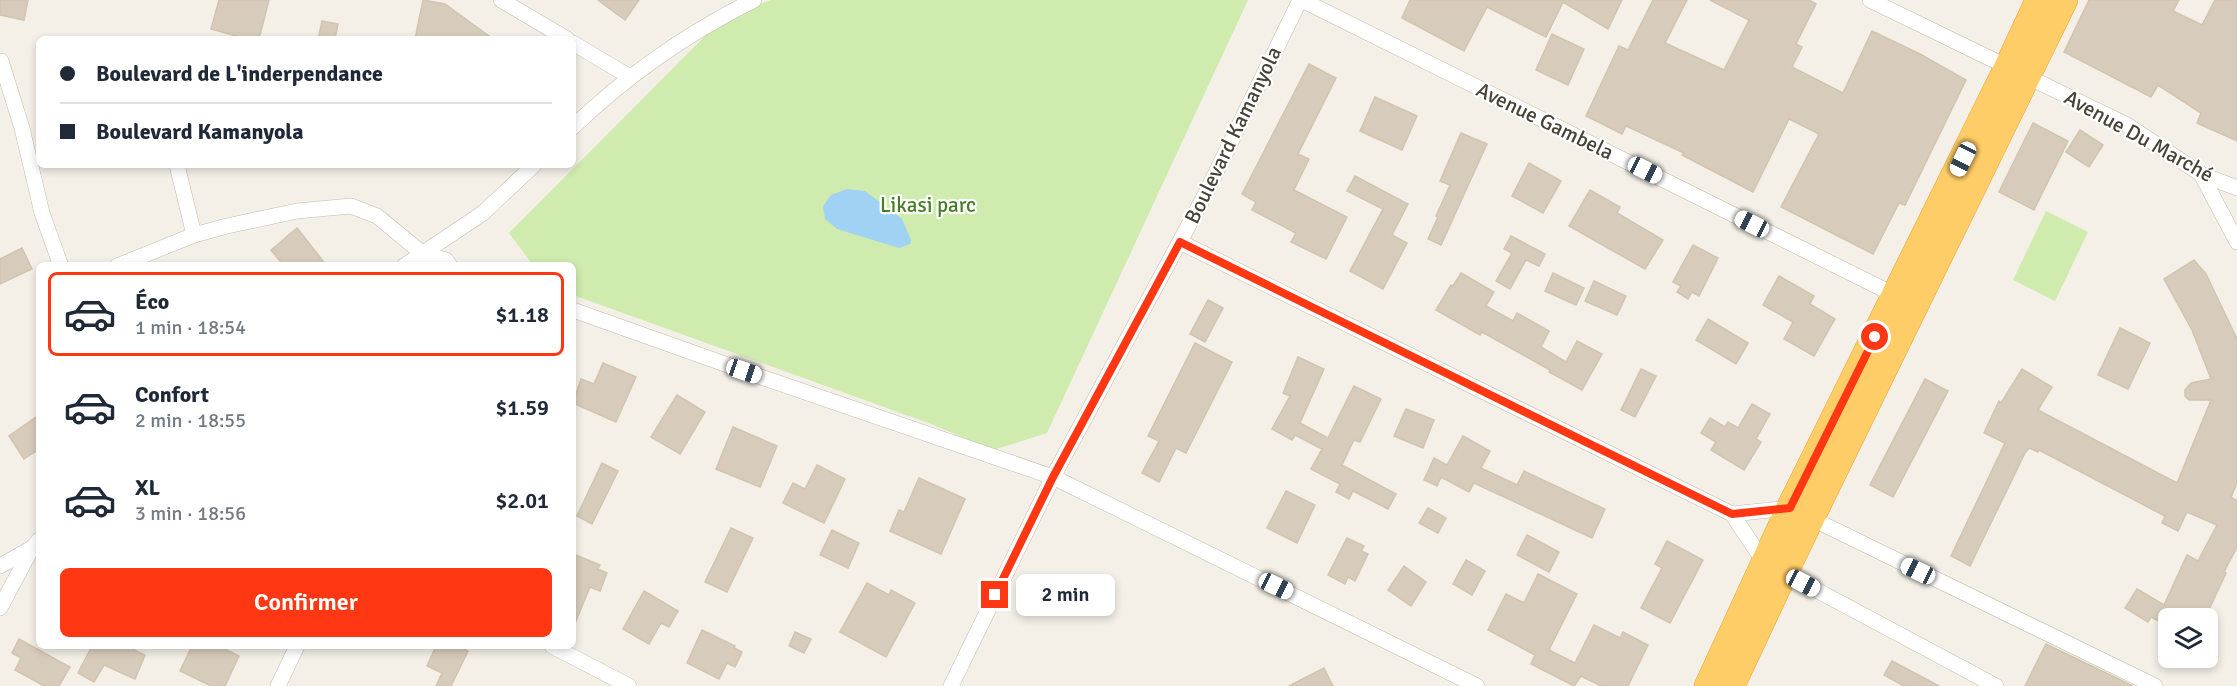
<!DOCTYPE html>
<html lang="fr">
<meta charset="utf-8">
<style>
body{margin:0;font-family:Signika,sans-serif;background:#f2f2f3;color:#1f2937;height:100vh;display:flex;flex-direction:column;font-size:22px;white-space:nowrap}
*{box-sizing:border-box;margin:0}
p{font-size:20px;color:#747a83}
.icon{flex:none;width:33px;height:33px;fill:none;stroke:currentColor;stroke-width:2;stroke-linecap:round;stroke-linejoin:round}
.map{position:relative;flex:1;overflow:hidden}
.drawer{position:absolute;left:36px;top:262px;width:540px;height:387px;display:flex;flex-direction:column;background:#fff;border-radius:9px;box-shadow:0 3px 9px #0003}
.drawer>*{flex:none}
.guide{position:absolute;left:36px;top:36px;width:540px;height:132px;border-radius:9px;box-shadow:0 3px 9px #0003;display:grid;align-content:center;height:132px;padding:0 24px;background:#fff}
.buttons{position:absolute;left:2158px;top:608px;display:grid;gap:12px}
.buttons a{display:grid;place-items:center;width:60px;height:60px;border-radius:9px;background:#fff;box-shadow:0 3px 9px #0003;font-size:30px}
.end{position:absolute;width:27px;height:27px;margin:-14px;border:8px solid #ff3713;background:#fff;box-shadow:0 0 0 3px #fff}
.from{border-radius:50%}
.bubble{position:absolute;height:42px;border-radius:9px;background:#fff;box-shadow:0 3px 9px #0003;font-size:20px;font-weight:600;line-height:42px;text-align:center}
.car{position:absolute;width:18px;height:36px;margin:-18px -9px;border-radius:8px;box-shadow:0 0 4px 2px #0007;background:linear-gradient(#fff 24%,#345 0 40%,#fff 0 76%,#345 0 86%,#fff 0)}
.guide b{display:flex;align-items:center;gap:21px;height:57px;font-size:22px}
.guide b+b{border-top:2px solid #e0e1e3}
.guide i{width:15px;height:15px;background:#1f2937}
ul{padding:10px 0 0;list-style:none}
li{display:flex;align-items:center;gap:18px;height:84px;margin:0 12px 9px;padding:0 12px;border:3px solid transparent;border-radius:9px}
li div{flex:1}
li b{display:block;font-size:22px}
li em{font-style:normal;font-weight:600}
li.active{border-color:#ff3713}
li>.icon{width:54px;height:54px;stroke-width:1.5}
.button{display:flex;gap:12px;margin-top:auto;padding:12px 24px}
.button a{flex:1;height:69px;border-radius:9px;background:#ff3713;color:#fff;font-size:24px;font-weight:600;line-height:69px;text-align:center}
.map>svg:first-child{display:block}
.green{fill:#cfebad}
.water{fill:#a0d2f4}
.building{fill:#d7ccbc;stroke:#d2c4ae;stroke-width:1.5}
.lines{fill:none;stroke-linecap:round;stroke-linejoin:round}
.street-casing{stroke:#c3bbac;stroke-width:16}
.highway-casing{stroke:#e6a32f;stroke-width:28}
.street{stroke:#fff;stroke-width:15}
.highway{stroke:#ffcd67;stroke-width:27}
.route{stroke:#ff3713;stroke-width:8}
.labels{text-anchor:middle;dominant-baseline:central;stroke-width:4.5;stroke-linejoin:round;paint-order:stroke}
.street-label{font-size:21px;fill:#484135;stroke:#fff}
.park-label{font-size:21px;fill:#467d25;stroke:#fff}
</style>
<div class="map">
<svg width="2237" height="686" viewBox="0 0 2237 686">
<rect width="100%" height="100%" fill="#f4f0e7"/>
<!-- green -->
<g class="green">
<polygon points="771,0 1248,0 1047,433 993,450 931,424 573,295 573,266 533,265 509,233 722,19"/>
<polygon points="2046,211 2088,232 2055,301 2013,280"/>
</g>
<!-- water -->
<polygon class="water" points="847,189 865,191 902,219 911,240 910,244 899,248 837,229 825,219 823,206 831,195"/>
<!-- building -->
<g class="building">
<polygon points="0,0 28,0 24,20 0,15"/>
<polygon points="219,0 269,0 259,39 247,39 211,29"/>
<polygon points="423,0 445,4 493,39 415,39"/>
<polygon points="598,0 639,0 625,20"/>
<polygon points="1410,0 1622,0 1608,29 1563,2 1546,37 1487,7 1464,51 1402,18"/>
<polygon points="1653,0 1687,0 1665,43 1724,70 1749,20 1710,0 1809,0 1816,4 1796,44 1802,47 1792,67 1843,93 1872,31 1920,54 1966,80 1905,205 1899,203 1873,254 1781,207 1819,134 1789,119 1753,192 1682,155 1684,153 1626,126 1622,134 1586,116 1619,46 1628,50"/>
<polygon points="2089,0 2179,0 2173,11 2202,25 2215,0 2237,0 2237,141 2197,123 2201,113 2158,85 2151,97 2064,52"/>
<polygon points="322,21 338,24 335,39 318,39"/>
<polygon points="1552,34 1584,49 1568,85 1536,70"/>
<polygon points="1309,64 1336,78 1298,154 1309,159 1294,190 1347,217 1326,259 1291,242 1296,233 1252,210 1256,202 1242,194"/>
<polygon points="1375,97 1417,116 1402,150 1360,131"/>
<polygon points="2033,123 2068,141 2034,210 1999,192"/>
<polygon points="2080,130 2103,145 2089,167 2066,152"/>
<polygon points="1461,133 1487,144 1441,245 1428,239 1438,217 1436,216 1450,185 1440,181"/>
<polygon points="1529,163 1561,181 1543,213 1512,196"/>
<polygon points="1355,176 1408,204 1392,235 1407,243 1383,289 1350,271 1383,209 1347,191"/>
<polygon points="1590,190 1620,207 1617,213 1663,240 1645,269 1569,226"/>
<polygon points="297,228 327,266 284,266 271,250"/>
<polygon points="1511,236 1545,254 1539,266 1526,260 1510,289 1496,281 1512,253 1504,249"/>
<polygon points="1693,245 1718,258 1699,296 1692,292 1688,299 1677,292 1681,286 1673,282"/>
<polygon points="22,248 32,269 0,284 0,259"/>
<polygon points="2194,260 2206,274 2237,339 2237,483 2231,497 2237,501 2237,547 2224,572 2226,573 2205,618 2169,618 2169,626 2151,617 2148,622 2125,608 2137,589 2164,605 2187,555 2198,561 2217,525 2187,512 2178,531 2162,523 2165,516 2039,450 2038,452 2029,448 2025,453 1970,566 1951,556 2005,443 1984,433 1999,401 2001,403 2022,369 2052,387 2038,410 2177,483 2211,400 2189,400 2185,396 2185,390 2191,383 2211,379 2192,330 2164,279"/>
<polygon points="1461,273 1494,292 1486,306 1513,321 1517,313 1549,331 1541,347 1566,362 1577,341 1602,354 1582,390 1549,372 1550,370 1482,332 1480,335 1436,310 1451,285 1453,286"/>
<polygon points="1553,273 1584,288 1576,305 1545,291"/>
<polygon points="1779,276 1814,296 1810,304 1835,319 1814,356 1784,339 1793,322 1763,305"/>
<polygon points="1594,281 1626,296 1617,315 1585,301"/>
<polygon points="1208,300 1223,308 1205,342 1190,334"/>
<polygon points="1708,319 1748,343 1736,364 1696,340"/>
<polygon points="2120,328 2150,343 2128,389 2098,375"/>
<polygon points="1195,343 1232,362 1186,453 1176,448 1159,482 1142,473 1159,441 1148,436"/>
<polygon points="1298,357 1324,369 1300,423 1328,438 1354,386 1381,399 1360,442 1354,440 1342,465 1396,494 1388,509 1353,491 1349,499 1336,492 1340,484 1311,469 1322,449 1295,435 1292,440 1272,429 1290,396 1283,393"/>
<polygon points="603,363 636,377 616,422 573,403 581,379 594,384"/>
<polygon points="1641,369 1656,376 1635,417 1621,410"/>
<polygon points="1925,379 1948,391 1893,497 1870,485"/>
<polygon points="677,395 705,412 680,454 651,437"/>
<polygon points="1752,404 1770,414 1756,439 1761,442 1744,470 1711,450 1716,442 1701,433 1710,418 1725,427 1728,422 1738,428"/>
<polygon points="1406,409 1434,420 1423,448 1394,436"/>
<polygon points="39,415 39,449 24,459 9,436"/>
<polygon points="733,427 777,446 760,487 716,469"/>
<polygon points="1463,436 1490,451 1481,468 1517,485 1524,471 1605,509 1592,538 1474,483 1469,492 1441,477 1437,486 1424,480 1434,458 1447,465"/>
<polygon points="602,463 618,471 592,524 577,516"/>
<polygon points="817,465 845,479 824,523 783,503 793,483 805,489"/>
<polygon points="919,478 965,499 941,554 890,531 899,510 904,512"/>
<polygon points="1286,491 1315,505 1297,543 1267,528"/>
<polygon points="1428,508 1446,518 1438,533 1419,523"/>
<polygon points="731,528 753,538 727,592 705,582"/>
<polygon points="832,530 859,543 848,568 820,555"/>
<polygon points="1527,535 1559,552 1549,572 1517,555"/>
<polygon points="1347,538 1364,546 1361,551 1368,554 1355,581 1348,577 1345,584 1328,575"/>
<polygon points="1667,541 1703,560 1670,623 1641,608 1662,568 1655,564"/>
<polygon points="573,554 600,565 598,569 607,573 600,591 590,587 573,628"/>
<polygon points="1466,560 1485,571 1472,595 1453,584"/>
<polygon points="1404,566 1426,582 1411,606 1388,590"/>
<polygon points="1538,574 1577,594 1549,650 1575,663 1594,625 1620,638 1623,632 1648,645 1628,686 1601,686 1581,676 1574,686 1531,664 1535,655 1488,630 1506,594 1524,603"/>
<polygon points="1057,577 1094,588 1088,609 1050,598"/>
<polygon points="867,583 889,595 891,590 915,603 886,657 840,632"/>
<polygon points="644,591 678,611 669,627 661,623 649,644 623,629"/>
<polygon points="702,630 735,646 734,648 742,652 735,667 727,663 719,679 687,663"/>
<polygon points="795,632 811,639 804,653 789,646"/>
<polygon points="19,639 70,667 59,686 44,686 15,670 21,658 12,653"/>
<polygon points="2046,644 2133,686 2025,686"/>
<polygon points="92,646 126,646 145,655 135,679 104,665 94,682 78,673"/>
<polygon points="192,646 219,646 239,656 225,686 211,686 180,671"/>
<polygon points="436,646 459,646 468,651 451,686 436,686 442,673 427,666"/>
<polygon points="1892,661 1939,686 1904,686 1884,675"/>
<polygon points="1324,668 1333,686 1289,686"/>
</g>
<g class="lines">
<!-- street casing -->
<g class="street-casing">
<g id="street">
<polyline points="501,0 567,39"/>
<polyline points="1302,0 1901,298"/>
<polyline points="1870,0 2127,125 2201,174 2237,188"/>
<polyline points="573,43 630,77"/>
<polyline points="1,61 22,128 42,213 61,266"/>
<path d="M573,127C626,76 688,33 754,0"/>
<polyline points="177,165 194,235"/>
<polyline points="2201,174 2237,242"/>
<polyline points="1180,242 1732,514 1764,562 1996,686"/>
<polyline points="117,266 194,235 227,226 297,211 351,206 377,216 423,254 446,260 450,266"/>
<polyline points="404,266 483,213 534,165"/>
<polyline points="573,310 764,378 1053,477 1477,686"/>
<polyline points="1732,514 1790,508 2155,686"/>
<polyline points="0,566 32,548"/>
<polyline points="0,608 32,548 39,540"/>
<polyline points="552,646 629,686"/>
<polyline points="278,686 297,646"/>
<polyline points="951,686 1053,477 1206,193 1300,0"/>
</g>
</g>
<!-- highway casing -->
<g class="highway-casing">
<g id="highway">
<polyline points="1708,686 1790,508 2008,67 2039,0"/>
<polyline points="1731,686 1784,573 2064,0"/>
</g>
</g>
<!-- street -->
<use href="#street" class="street"/>
<!-- highway -->
<use href="#highway" class="highway"/>
</g>
<g class="lines">
<!-- route -->
<polyline class="route" points="995,595 1053,477 1180,242 1732,514 1790,508 1875,337"/>
</g>
<g class="labels">
<!-- street labels -->
<g class="street-label">
<text transform="translate(1545 121) rotate(26)">Avenue Gambela</text>
<text transform="translate(1233 135) rotate(-64)">Boulevard Kamanyola</text>
<text transform="translate(2139 136) rotate(29)">Avenue Du Marché</text>
</g>
<!-- park labels -->
<g class="park-label">
<text x="928" y="205">Likasi parc</text>
</g>
</g>
</svg>
<div class="buttons">
<a><svg class="icon" aria-label="layers" viewBox="0 0 24 24"><path d="M12 4l9 5-9 5-9-5zM3 14l9 5 9-5"/></svg></a>
</div>
<i class="end from" style="left:1875px;top:337px"></i>
<i class="end" style="left:995px;top:595px"></i>
<div class="bubble" style="left:1016px;top:574px;width:99px">2 min</div>
<i class="car" style="left:1963px;top:159px;rotate:206deg"></i>
<i class="car" style="left:1645px;top:170px;rotate:117deg"></i>
<i class="car" style="left:1752px;top:224px;rotate:297deg"></i>
<i class="car" style="left:744px;top:371px;rotate:109deg"></i>
<i class="car" style="left:1918px;top:571px;rotate:296deg"></i>
<i class="car" style="left:1803px;top:583px;rotate:118deg"></i>
<i class="car" style="left:1276px;top:586px;rotate:116deg"></i>
<div class="guide">
<b><i class="from"></i>Boulevard de L'inderpendance</b>
<b><i></i>Boulevard Kamanyola</b>
</div>
<section class="drawer">
<ul>
<li class="active"><svg class="icon" aria-label="car" viewBox="0 0 24 24"><path d="M5 17H2v-5l4-1 3-4h7l3 4 3 1v5h-3M9 17h6M6 11h13"/><circle cx="7" cy="17" r="2"/><circle cx="17" cy="17" r="2"/></svg><div><b>Éco</b><p>1 min · 18:54</p></div><em>$1.18</em></li>
<li><svg class="icon" aria-label="car" viewBox="0 0 24 24"><path d="M5 17H2v-5l4-1 3-4h7l3 4 3 1v5h-3M9 17h6M6 11h13"/><circle cx="7" cy="17" r="2"/><circle cx="17" cy="17" r="2"/></svg><div><b>Confort</b><p>2 min · 18:55</p></div><em>$1.59</em></li>
<li><svg class="icon" aria-label="car" viewBox="0 0 24 24"><path d="M5 17H2v-5l4-1 3-4h7l3 4 3 1v5h-3M9 17h6M6 11h13"/><circle cx="7" cy="17" r="2"/><circle cx="17" cy="17" r="2"/></svg><div><b>XL</b><p>3 min · 18:56</p></div><em>$2.01</em></li>
</ul>
<div class="button"><a>Confirmer</a></div>
</section>
</div>
